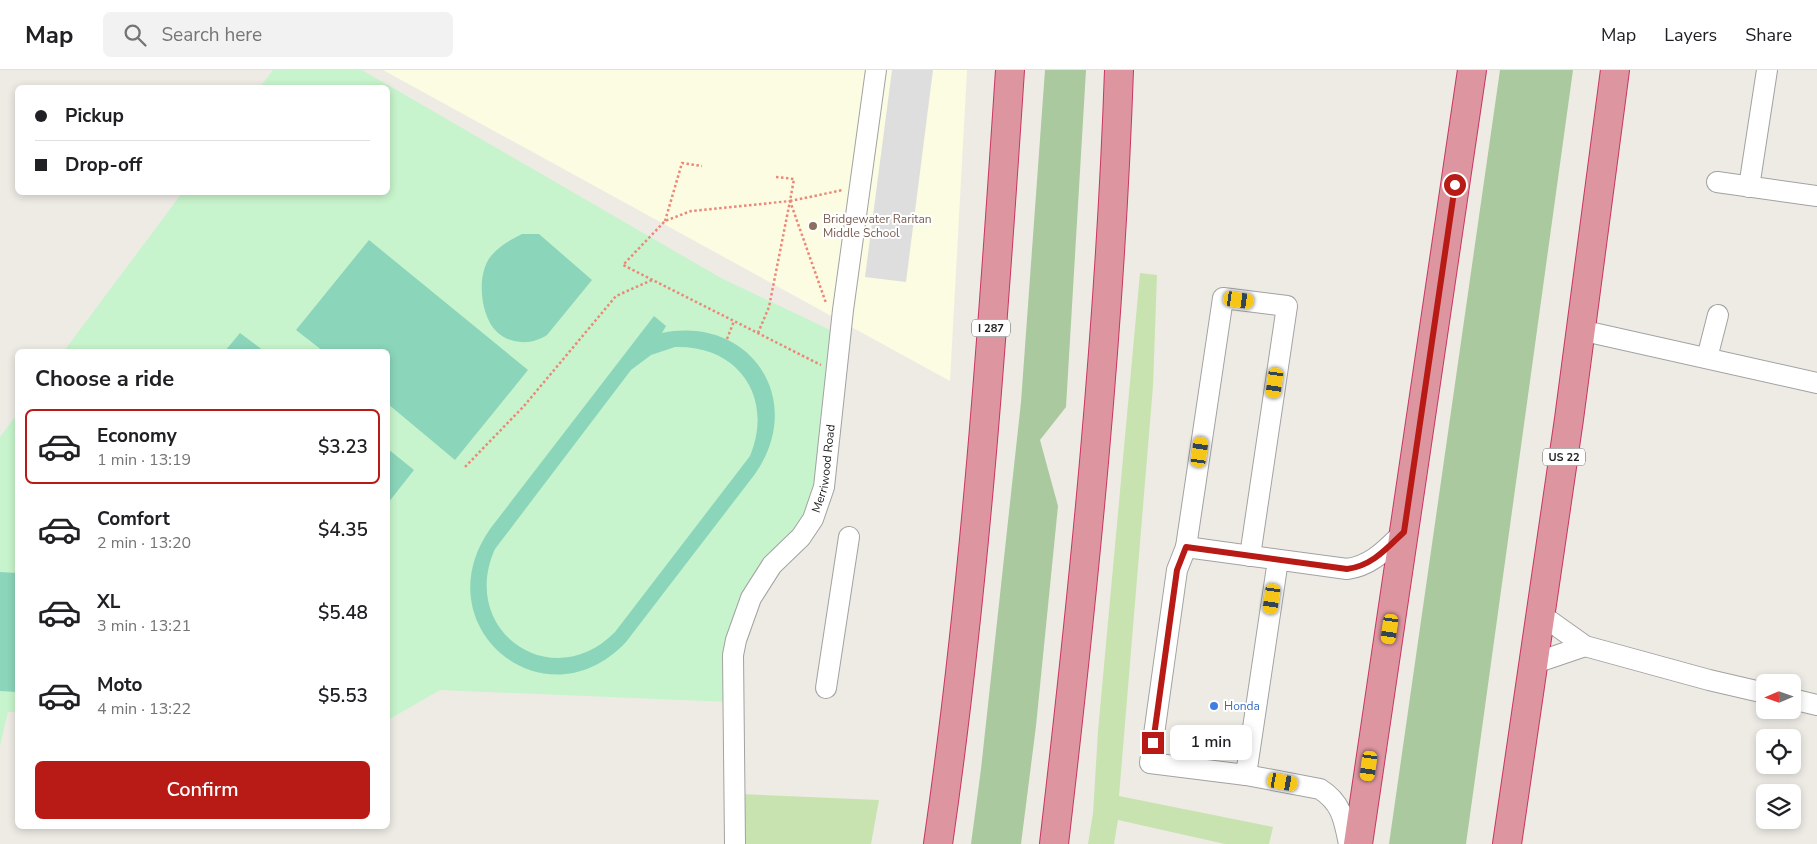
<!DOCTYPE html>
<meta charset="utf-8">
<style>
body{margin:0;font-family:"Nunito Sans",sans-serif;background:#f2f2f2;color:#202124;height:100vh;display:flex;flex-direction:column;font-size:19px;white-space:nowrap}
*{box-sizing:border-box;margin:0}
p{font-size:16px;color:#757577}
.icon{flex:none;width:28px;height:28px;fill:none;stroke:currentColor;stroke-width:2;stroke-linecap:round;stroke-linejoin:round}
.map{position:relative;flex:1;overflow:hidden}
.drawer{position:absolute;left:15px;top:279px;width:375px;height:480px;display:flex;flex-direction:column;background:#fff;border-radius:8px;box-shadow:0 2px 8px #0003}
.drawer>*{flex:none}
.banner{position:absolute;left:15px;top:15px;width:375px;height:110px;border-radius:8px;box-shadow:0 2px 8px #0003;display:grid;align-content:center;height:110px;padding:0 20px;background:#fff}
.needle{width:32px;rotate:268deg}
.fabs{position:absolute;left:1756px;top:604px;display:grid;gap:10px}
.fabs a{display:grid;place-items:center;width:45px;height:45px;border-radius:8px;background:#fff;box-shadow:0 2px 8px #0003;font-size:25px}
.end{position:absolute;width:22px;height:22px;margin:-11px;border:6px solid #b81a15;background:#fff;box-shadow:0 0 0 2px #fff}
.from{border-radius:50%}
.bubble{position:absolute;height:35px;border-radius:8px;background:#fff;box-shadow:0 2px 8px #0003;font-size:16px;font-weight:600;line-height:35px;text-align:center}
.car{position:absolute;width:15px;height:30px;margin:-15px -8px;border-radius:6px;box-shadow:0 0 4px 1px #0007;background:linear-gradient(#f5c518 24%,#345 0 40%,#f5c518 0 76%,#345 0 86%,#f5c518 0)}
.banner b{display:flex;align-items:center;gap:18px;height:48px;font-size:19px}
.banner b+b{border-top:1px solid #e0e0e0}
.banner i{width:12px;height:12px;background:#202124}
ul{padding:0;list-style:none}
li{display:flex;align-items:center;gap:15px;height:75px;margin:0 10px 8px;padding:0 10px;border:2px solid transparent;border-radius:8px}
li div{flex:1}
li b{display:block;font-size:19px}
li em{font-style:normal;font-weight:600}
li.selected{border-color:#b81a15}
li>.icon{width:45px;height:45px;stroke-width:1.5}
h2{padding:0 20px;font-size:22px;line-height:60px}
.cta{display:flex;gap:10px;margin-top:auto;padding:10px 20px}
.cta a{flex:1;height:58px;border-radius:8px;background:#b81a15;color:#fff;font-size:20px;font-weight:600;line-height:58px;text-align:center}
header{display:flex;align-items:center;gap:30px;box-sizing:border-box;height:70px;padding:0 25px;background:#fff;border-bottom:1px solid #e0e0e0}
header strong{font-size:24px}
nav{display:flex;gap:28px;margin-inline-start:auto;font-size:18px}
.search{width:350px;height:45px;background:#f2f2f2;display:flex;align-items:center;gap:12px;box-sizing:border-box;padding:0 18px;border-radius:8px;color:#757577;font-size:19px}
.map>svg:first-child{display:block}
.education{fill:#fbfce1}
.grass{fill:#c8e3b0}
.forest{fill:#aac99e}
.park{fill:#c7f4cc}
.pitch{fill:#8bd5bb;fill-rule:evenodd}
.parking{fill:#dedede}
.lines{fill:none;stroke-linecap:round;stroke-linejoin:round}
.minor-casing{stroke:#a2a2a2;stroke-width:22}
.highway-casing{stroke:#c83664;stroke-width:30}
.path{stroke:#eb8879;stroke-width:2.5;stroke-dasharray:2.5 2.5;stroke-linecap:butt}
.minor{stroke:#fff;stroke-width:20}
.highway{stroke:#dd95a0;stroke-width:28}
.route{stroke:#b81a15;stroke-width:6}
.education-dot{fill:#8d6e63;stroke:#fff;stroke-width:2}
.shop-dot{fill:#3f7fe0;stroke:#fff;stroke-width:2}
.labels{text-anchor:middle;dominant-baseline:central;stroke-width:4;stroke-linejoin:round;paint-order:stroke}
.shield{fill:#fff;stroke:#626262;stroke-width:1}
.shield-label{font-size:11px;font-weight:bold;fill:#1e1e1e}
.education-label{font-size:12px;fill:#785e54;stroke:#fff;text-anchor:start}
.street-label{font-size:12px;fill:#1e1e1e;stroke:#fff}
.shop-label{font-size:12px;fill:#366cbe;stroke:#fff;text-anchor:start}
</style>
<header>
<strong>Map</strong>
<div class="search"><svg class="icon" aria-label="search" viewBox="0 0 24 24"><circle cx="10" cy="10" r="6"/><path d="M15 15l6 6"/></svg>Search here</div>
<nav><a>Map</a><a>Layers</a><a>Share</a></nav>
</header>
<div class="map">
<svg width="1817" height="774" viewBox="0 0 1817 774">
<rect width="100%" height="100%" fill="#eeebe5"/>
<!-- education -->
<polygon class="education" points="383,0 967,0 950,311"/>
<!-- grass -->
<g class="grass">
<polygon points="1140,203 1157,205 1153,316 1119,726 1273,757 1269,774 1225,774 1118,750 1114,774 1088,774 1093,743 1098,661"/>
<polygon points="741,724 879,730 871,774 742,774"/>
</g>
<!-- forest -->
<g class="forest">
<polygon points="1045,0 1086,0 1066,337 1040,370 1058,436 1036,656 1021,774 971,774 981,699 1021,332"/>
<polygon points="1500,0 1573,0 1466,774 1389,774"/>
</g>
<!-- park -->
<g class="park">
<polygon points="273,0 362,0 721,208 845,267 819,438 741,547 729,632 440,620 388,650 388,281 64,281 182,123 388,122 388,18 260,17"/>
<polygon points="17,344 17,642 8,642 0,676 0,367"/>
</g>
<!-- pitch -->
<g class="pitch">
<path d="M522,164H539L592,210L547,265C532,275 511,275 497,262C480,246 476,204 491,186C499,176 510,170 522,164Z"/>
<polygon points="369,170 528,300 455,390 388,334 388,281 323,281 296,260"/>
<path d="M654,246L666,256L662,263C750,245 807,330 755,404L626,572C545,658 422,557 490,459ZM675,277C739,275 774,328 750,386L615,562C552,626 458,561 495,479L631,300L651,285Z"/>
<polygon points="240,263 264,281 225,281"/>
<polygon points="388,379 414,400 388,433"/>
<polygon points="0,502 17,503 17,622 0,621"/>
</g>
<!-- parking -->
<polygon class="parking" points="892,0 933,0 906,212 865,207"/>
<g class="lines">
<!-- minor casing -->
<g class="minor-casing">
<g id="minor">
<polyline points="1717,112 1817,126"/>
<polyline points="1749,117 1767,0"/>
<polyline points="1580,260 1817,313"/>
<polyline points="1707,288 1718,245"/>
<polyline points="1186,477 1223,228 1287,236 1250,486"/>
<path d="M1278,490L1246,705L1150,693L1177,500L1186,477L1347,499C1372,496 1387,478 1404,462"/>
<polyline points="1540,544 1585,576 1709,610 1765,623"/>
<polyline points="1532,594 1585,576"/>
<polyline points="826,618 849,467"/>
<polyline points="1792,629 1817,635"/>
<path d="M1246,705L1320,719C1342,733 1344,750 1349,774"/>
<path id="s1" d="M735,774L733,585L736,570L751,528L772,495L801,467L813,449L824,417L843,240L876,0"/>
</g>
</g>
<!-- highway casing -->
<g class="highway-casing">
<g id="highway">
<path d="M938,774C975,518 993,258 1010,0"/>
<path d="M1054,774C1084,517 1110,259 1119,0"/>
<polyline points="1358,774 1472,0"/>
<polyline points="1507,774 1569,349 1615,0"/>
</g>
</g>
<!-- path -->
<g class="path">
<polyline points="776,107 794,109 790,131 826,233"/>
<polyline points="790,131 843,120"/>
<polyline points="665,151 682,93 702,96"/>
<polyline points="758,263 769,237 790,131 691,141 665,151 623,195 821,295"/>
<polyline points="727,269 734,251"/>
<polyline points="465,397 524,336 616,226 652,210"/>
</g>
<!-- minor -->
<use href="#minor" class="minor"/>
<!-- highway -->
<use href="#highway" class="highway"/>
</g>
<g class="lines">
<!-- route -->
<path class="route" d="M1153,673L1177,500L1186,477L1347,499C1372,496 1387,478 1404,462L1455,115"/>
</g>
<!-- markers -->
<circle class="education-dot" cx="813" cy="156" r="5"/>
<circle class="shop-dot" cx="1214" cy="636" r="5"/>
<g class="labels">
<!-- shield labels -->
<g class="shield">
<rect x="972" y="249.5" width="38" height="17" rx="4"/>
<rect x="1543" y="378.5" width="42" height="17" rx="4"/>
</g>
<g class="shield-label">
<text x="991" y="258">I 287</text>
<text x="1564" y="387">US 22</text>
</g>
<!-- education labels -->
<g class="education-label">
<text x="823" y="149">Bridgewater Raritan<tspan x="823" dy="14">Middle School</tspan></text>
</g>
<!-- street labels -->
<g class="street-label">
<text stroke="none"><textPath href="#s1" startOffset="402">Merriwood Road</textPath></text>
</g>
<!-- shop labels -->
<g class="shop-label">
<text x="1224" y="636">Honda</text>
</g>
</g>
</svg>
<div class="fabs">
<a><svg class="needle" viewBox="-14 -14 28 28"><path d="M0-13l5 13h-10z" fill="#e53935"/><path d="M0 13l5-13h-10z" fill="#757577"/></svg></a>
<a><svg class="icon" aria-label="locate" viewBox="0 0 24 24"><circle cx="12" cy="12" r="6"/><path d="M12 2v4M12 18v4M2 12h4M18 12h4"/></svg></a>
<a><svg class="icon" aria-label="layers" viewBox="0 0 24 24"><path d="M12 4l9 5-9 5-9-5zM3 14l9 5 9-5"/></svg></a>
</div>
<i class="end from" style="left:1455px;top:115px"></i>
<i class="end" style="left:1153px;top:673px"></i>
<div class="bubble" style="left:1170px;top:655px;width:82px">1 min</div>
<i class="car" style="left:1239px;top:230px;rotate:98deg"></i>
<i class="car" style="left:1275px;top:313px;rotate:188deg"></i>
<i class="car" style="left:1200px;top:382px;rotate:8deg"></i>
<i class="car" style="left:1272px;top:529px;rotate:188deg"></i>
<i class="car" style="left:1390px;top:559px;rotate:188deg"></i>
<i class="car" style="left:1369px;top:696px;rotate:188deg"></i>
<i class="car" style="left:1283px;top:712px;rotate:100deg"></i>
<div class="banner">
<b><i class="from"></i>Pickup</b>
<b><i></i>Drop-off</b>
</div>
<section class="drawer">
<h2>Choose a ride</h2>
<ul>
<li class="selected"><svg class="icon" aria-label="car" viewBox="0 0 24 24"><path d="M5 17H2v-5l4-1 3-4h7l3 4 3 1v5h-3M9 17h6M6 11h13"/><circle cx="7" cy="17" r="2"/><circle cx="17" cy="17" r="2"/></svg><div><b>Economy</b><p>1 min · 13:19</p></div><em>$3.23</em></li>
<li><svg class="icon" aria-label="car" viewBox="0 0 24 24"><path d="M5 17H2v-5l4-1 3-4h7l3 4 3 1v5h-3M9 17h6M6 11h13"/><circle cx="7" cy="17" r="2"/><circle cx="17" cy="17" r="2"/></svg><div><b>Comfort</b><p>2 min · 13:20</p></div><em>$4.35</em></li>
<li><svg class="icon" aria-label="car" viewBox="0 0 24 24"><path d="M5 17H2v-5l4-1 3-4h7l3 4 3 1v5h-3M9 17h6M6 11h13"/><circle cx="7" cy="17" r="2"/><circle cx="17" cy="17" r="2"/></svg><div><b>XL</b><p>3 min · 13:21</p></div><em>$5.48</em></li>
<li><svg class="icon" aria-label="car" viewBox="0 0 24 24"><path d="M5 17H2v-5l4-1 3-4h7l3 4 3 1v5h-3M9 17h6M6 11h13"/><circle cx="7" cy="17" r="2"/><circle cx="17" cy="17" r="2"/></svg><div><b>Moto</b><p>4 min · 13:22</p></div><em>$5.53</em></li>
</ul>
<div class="cta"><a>Confirm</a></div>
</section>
</div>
